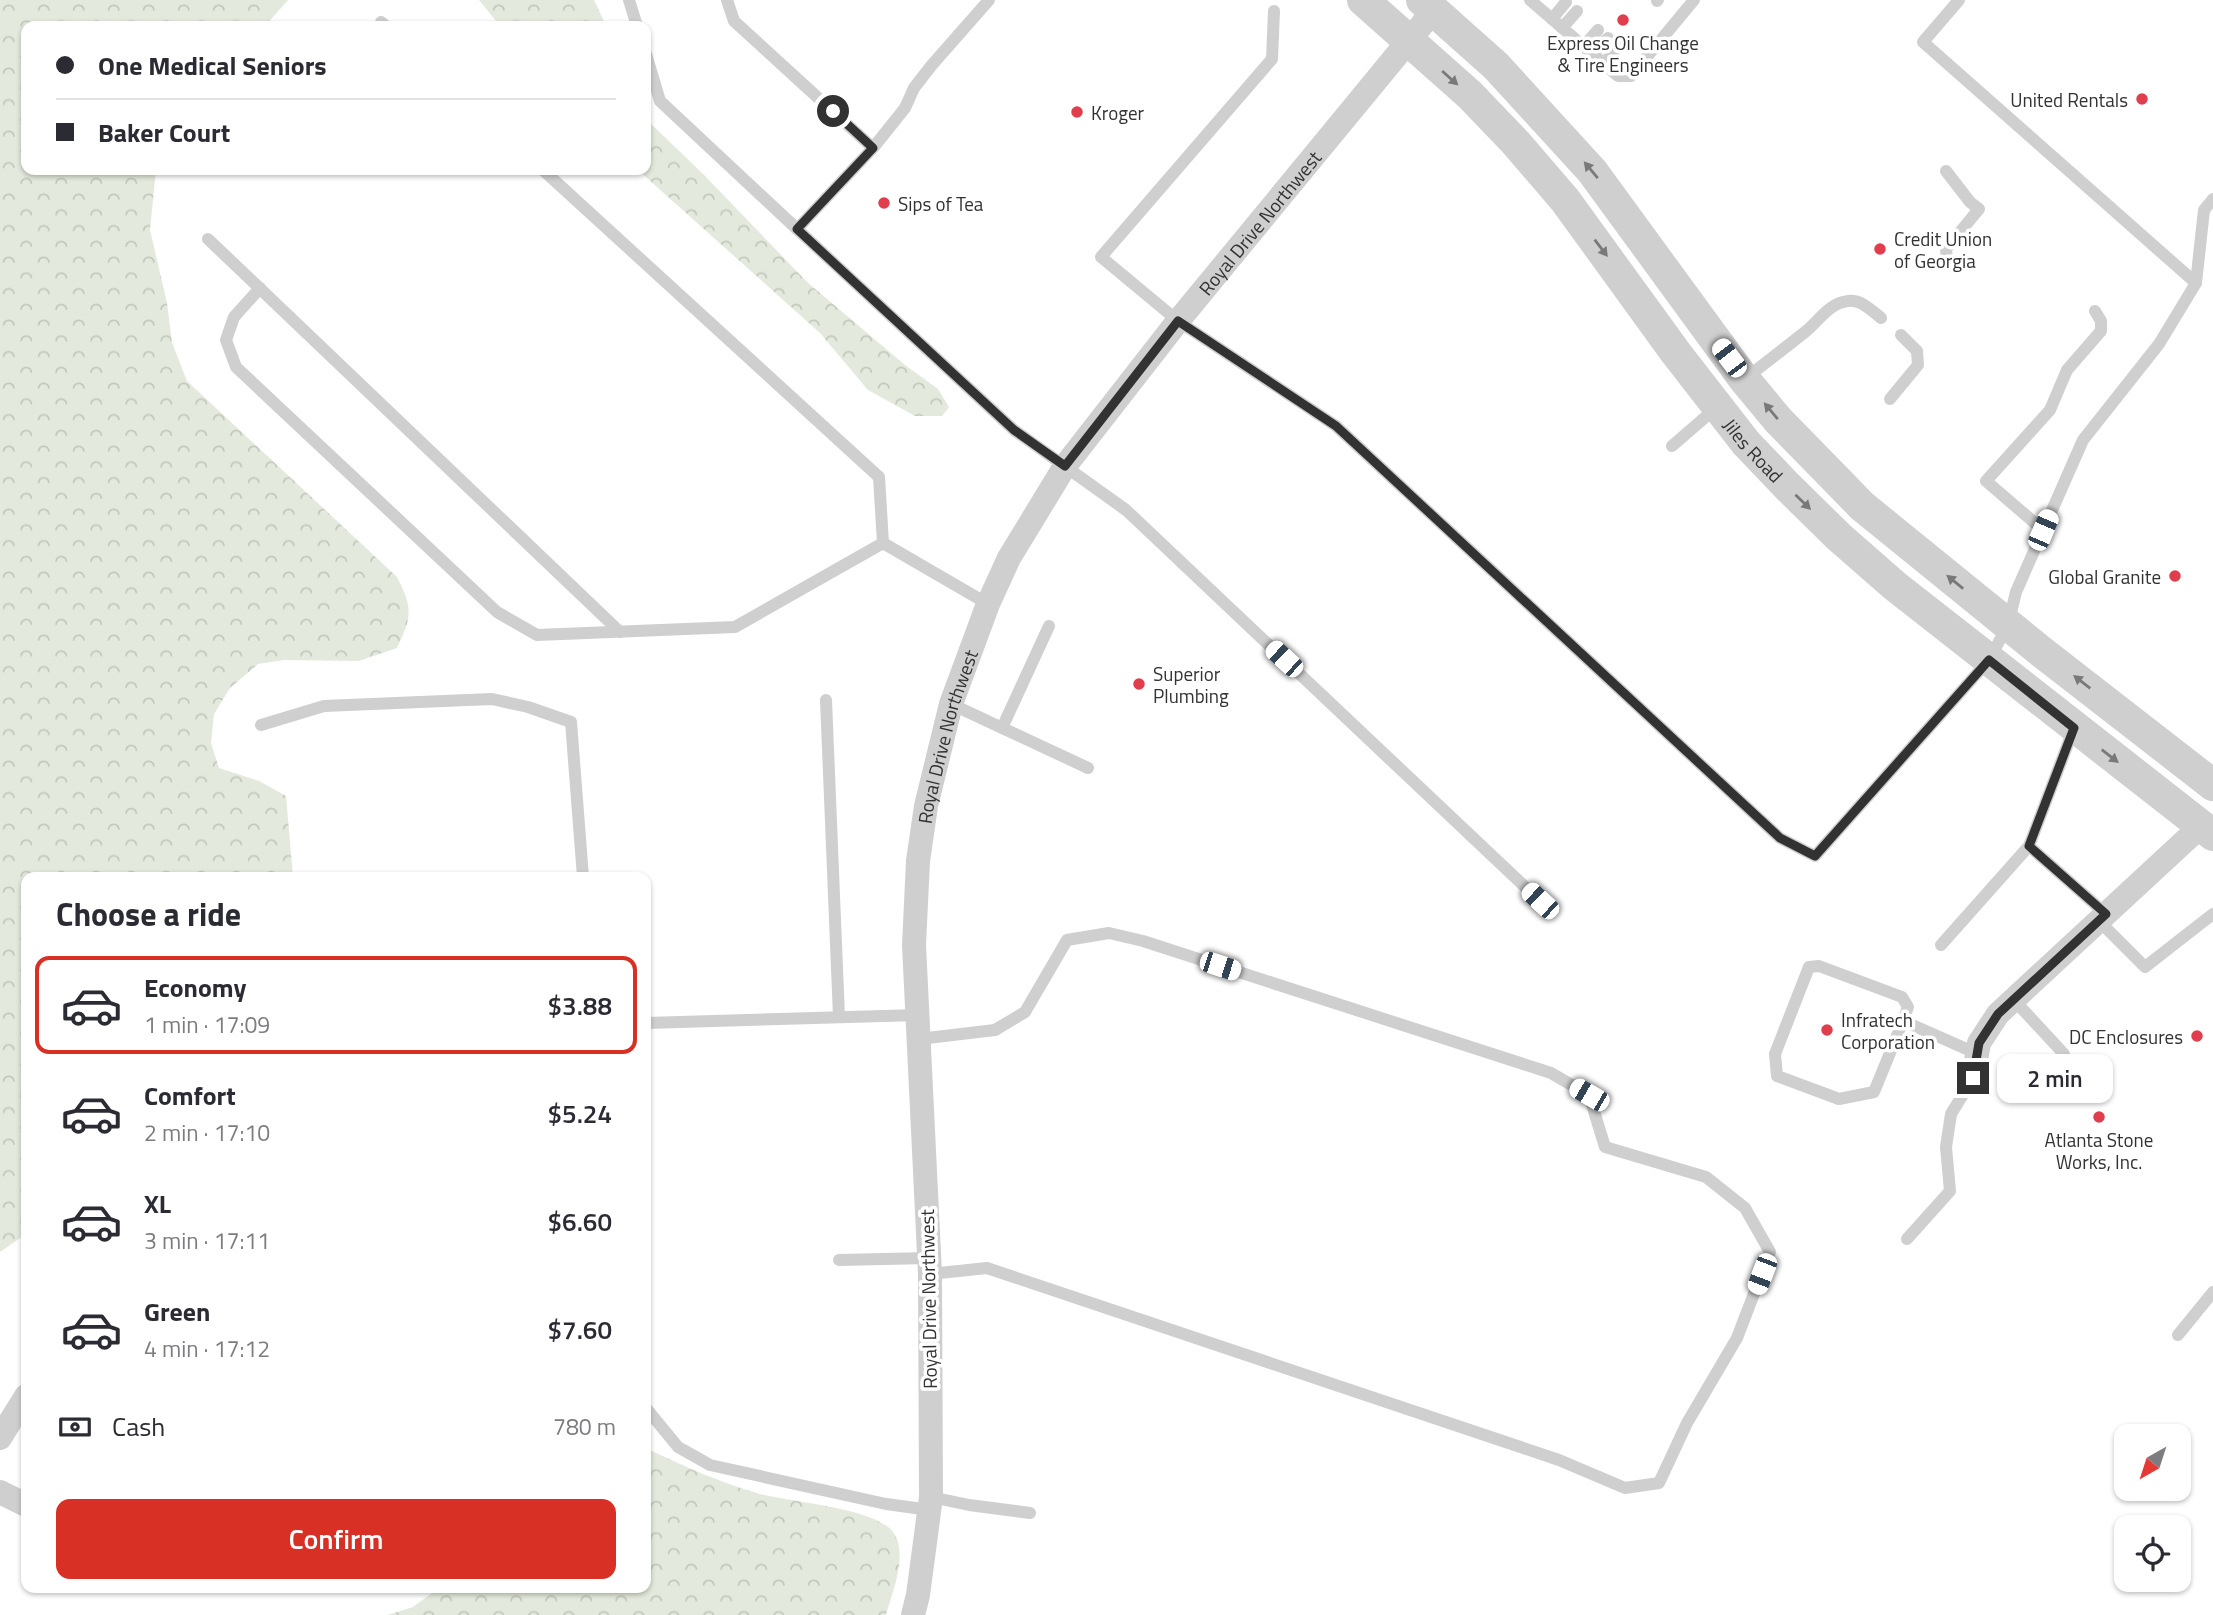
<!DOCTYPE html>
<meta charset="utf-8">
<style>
body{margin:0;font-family:"Titillium Web",sans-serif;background:#f2f2f3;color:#2b2b33;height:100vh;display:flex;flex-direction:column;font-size:26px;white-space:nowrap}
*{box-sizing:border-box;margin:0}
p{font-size:23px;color:#7c7c81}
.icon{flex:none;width:38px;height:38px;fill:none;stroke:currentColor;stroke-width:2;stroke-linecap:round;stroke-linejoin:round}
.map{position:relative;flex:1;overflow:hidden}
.side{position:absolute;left:21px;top:872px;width:630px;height:721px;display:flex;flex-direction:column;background:#fff;border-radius:14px;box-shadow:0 2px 5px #0004}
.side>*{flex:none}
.hud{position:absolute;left:21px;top:21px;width:630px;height:154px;border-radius:14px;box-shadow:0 2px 5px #0004;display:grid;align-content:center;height:154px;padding:0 35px;background:#fff}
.needle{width:46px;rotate:219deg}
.fabs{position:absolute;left:2114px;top:1424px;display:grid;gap:14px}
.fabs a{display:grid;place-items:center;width:77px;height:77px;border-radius:14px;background:#fff;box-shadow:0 2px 5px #0004;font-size:35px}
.end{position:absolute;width:32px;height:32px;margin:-16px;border:9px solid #323232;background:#fff;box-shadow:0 0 0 4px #fff}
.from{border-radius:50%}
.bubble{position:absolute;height:49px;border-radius:14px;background:#fff;box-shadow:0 2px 5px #0004;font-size:23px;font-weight:600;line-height:49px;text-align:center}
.car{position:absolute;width:21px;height:42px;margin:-21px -10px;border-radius:9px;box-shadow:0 0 5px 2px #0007;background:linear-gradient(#fff 24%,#345 0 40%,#fff 0 76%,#345 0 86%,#fff 0)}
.hud b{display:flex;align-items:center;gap:24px;height:66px;font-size:26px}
.hud b+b{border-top:2px solid #e1e1e2}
.hud i{width:18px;height:18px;background:#2b2b33}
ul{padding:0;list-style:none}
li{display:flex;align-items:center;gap:21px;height:98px;margin:0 14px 10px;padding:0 21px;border:4px solid transparent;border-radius:14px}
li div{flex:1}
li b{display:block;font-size:26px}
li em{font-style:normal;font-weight:600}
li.on{border-color:#d93025}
li>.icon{width:63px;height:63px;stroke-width:1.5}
h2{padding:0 35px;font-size:32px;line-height:84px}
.pay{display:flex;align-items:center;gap:18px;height:77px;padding:0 35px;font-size:26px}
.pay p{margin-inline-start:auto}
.primary-button{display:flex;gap:14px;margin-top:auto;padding:14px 35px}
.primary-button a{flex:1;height:80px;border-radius:14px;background:#d93025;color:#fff;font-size:28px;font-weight:600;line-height:80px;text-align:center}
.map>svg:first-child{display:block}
.forest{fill:url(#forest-crowns)}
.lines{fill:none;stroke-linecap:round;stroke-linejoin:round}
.service{stroke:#cfcfcf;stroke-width:12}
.minor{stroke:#cfcfcf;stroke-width:24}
.tertiary{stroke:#cfcfcf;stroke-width:32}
.oneway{fill:#797979}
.route{stroke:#323232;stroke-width:9}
.poi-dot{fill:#e03e4c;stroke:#fff;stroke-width:2.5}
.labels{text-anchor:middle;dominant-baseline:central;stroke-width:7;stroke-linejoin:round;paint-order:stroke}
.poi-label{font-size:19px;fill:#323232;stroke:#fff;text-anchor:start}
.street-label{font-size:19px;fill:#323232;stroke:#fff}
</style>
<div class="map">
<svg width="2213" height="1615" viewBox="0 0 2213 1615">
<defs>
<pattern id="forest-crowns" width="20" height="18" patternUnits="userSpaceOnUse" patternTransform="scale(1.75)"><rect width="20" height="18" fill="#e3e9dc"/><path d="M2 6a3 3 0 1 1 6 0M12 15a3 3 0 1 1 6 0" fill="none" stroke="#c3c8bd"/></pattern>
</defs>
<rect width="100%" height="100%" fill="#fff"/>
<!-- forest -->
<g class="forest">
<path d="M0,0H288L265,26H26V170H156L150,230L167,303L172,343L187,381L397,577C413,608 412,617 397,648L359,661L284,660L258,664L230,688L214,714L211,743L219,768L259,781L286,796L293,877H26V1234L0,1252Z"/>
<polygon points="479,0 594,0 606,26 500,26"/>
<polygon points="646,119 704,175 807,282 905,365 938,389 949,407 942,416 915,416 868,390 820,333 638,170 646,170"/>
<path d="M646,1448C683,1466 721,1483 760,1494C791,1502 875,1508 893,1532C909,1554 892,1592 886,1615H388L413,1607L440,1587H646Z"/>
</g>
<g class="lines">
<!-- service -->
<g class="service">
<polyline points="629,0 637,26"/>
<polyline points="727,0 734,21 873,148"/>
<polyline points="989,0 931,66 914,88 905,108 873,148 797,229 1014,430 1126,510 1540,901"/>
<polyline points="1530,0 1618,76 1631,76 1694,0"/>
<polyline points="1959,0 1923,42 2196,283"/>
<polyline points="1657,1 1658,0"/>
<polyline points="1274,11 1272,59 1101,257 1178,321 1336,426 1780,838 1815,856 1989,660 2008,625 2016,592 2083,440 2159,344 2196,283 2204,210 2213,199"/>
<polyline points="1552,19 1566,2"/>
<polyline points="381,22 386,26"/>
<polyline points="1562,28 1577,11"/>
<polyline points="1584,46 1598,30"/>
<polyline points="646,54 660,101 797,229"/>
<polyline points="1593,54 1608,38"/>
<polyline points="1604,63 1618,47"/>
<polyline points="543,170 879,477 883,543"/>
<polyline points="1946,171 1970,202 1979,209 1946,249 1947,262"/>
<polyline points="208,239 620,632"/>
<polyline points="260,288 234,317 226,340 236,367 497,612 537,635 735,627 883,543"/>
<path d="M1745,379C1765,363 1785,348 1805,332C1819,321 1829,303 1848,301C1861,299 1871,310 1881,318"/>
<polyline points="1890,399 1918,365 1917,351 1901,335"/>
<polyline points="1672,446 1717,407"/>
<polyline points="2043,530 1986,481 2050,410 2067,370 2101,331 2101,321 2095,311"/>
<polyline points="883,543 988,604"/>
<polyline points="826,700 839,1017"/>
<polyline points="951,704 1088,768"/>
<polyline points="261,725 324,706 492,699 528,707 571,722 583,877"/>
<polyline points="1002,728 1049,626"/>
<polyline points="2074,728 2029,846 2106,914"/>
<polyline points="2099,921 2145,967 2213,914"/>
<polyline points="1941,945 2029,846"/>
<polyline points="2014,1000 2064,1054"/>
<polyline points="1903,1021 1874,1092 1839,1099 1777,1076 1775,1054 1809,967 1819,966 1902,997 1908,1007 1903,1021 1978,1054"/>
<polyline points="646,1023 918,1015"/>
<polyline points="919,1039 995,1030 1025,1012 1067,940 1109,933 1143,941 1551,1073 1589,1095 1605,1147 1706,1177 1745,1208 1770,1252 1737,1338 1687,1423 1659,1483 1625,1488 1559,1460 987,1268 930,1274"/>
<polyline points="1907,1239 1950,1191 1946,1147 1951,1114 1973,1078"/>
<polyline points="839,1260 928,1258"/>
<polyline points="2178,1335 2213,1292"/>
<polyline points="646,1408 678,1447 710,1465 886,1504 930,1510"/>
<polyline points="931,1497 969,1505 1030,1513"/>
</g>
<!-- minor -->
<g class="minor">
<polyline points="1973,1078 1979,1043 1998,1014 2201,826"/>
<polyline points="0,1438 26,1396"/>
<polyline points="0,1492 26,1505"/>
<path id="s1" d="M913,1615L918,1595L931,1497L930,1274L914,945L918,861L926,806L951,704L988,604L1009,558L1065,466L1178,321L1434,10"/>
</g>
<!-- tertiary -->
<g class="tertiary">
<path id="s2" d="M1363,0L1470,95L1516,143L1565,200L1676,353L1746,443L1788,487L1839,537L1895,586L2213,835"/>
<polyline points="1422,0 1496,66 1592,171 1744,379 1778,420 1862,506 2043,653 2213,785"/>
</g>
</g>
<!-- one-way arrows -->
<defs><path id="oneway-solid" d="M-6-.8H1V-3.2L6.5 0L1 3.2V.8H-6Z" transform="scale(1.75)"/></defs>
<g class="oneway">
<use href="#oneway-solid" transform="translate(1450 78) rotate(42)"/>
<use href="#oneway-solid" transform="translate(1591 170) rotate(-130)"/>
<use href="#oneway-solid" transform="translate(1601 248) rotate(53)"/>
<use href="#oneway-solid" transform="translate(1771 411) rotate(-130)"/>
<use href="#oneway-solid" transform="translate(1803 502) rotate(44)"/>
<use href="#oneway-solid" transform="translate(1955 582) rotate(-141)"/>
<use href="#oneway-solid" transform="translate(2082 682) rotate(-142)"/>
<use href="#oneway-solid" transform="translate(2110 756) rotate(38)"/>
</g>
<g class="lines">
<!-- route -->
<polyline class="route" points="833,111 873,148 797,229 1014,430 1065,466 1178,321 1336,426 1780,838 1815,856 1989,660 2074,728 2029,846 2106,914 1998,1014 1979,1043 1973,1078"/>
</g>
<!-- markers -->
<g class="poi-dot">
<circle cx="1623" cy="20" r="7"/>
<circle cx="2142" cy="99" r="7"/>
<circle cx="1077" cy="112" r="7"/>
<circle cx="884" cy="203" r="7"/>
<circle cx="1880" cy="249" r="7"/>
<circle cx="2175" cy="576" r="7"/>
<circle cx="1139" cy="684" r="7"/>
<circle cx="1827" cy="1030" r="7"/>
<circle cx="2197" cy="1036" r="7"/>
<circle cx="2099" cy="1117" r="7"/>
</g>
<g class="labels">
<!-- poi labels -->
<g class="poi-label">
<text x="1623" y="42" text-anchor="middle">Express Oil Change<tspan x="1623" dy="22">&amp; Tire Engineers</tspan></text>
<text x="2128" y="99" text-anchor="end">United Rentals</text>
<text x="1091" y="112">Kroger</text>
<text x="898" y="203">Sips of Tea</text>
<text x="1894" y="238">Credit Union<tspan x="1894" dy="22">of Georgia</tspan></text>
<text x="2161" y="576" text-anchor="end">Global Granite</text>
<text x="1153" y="673">Superior<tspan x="1153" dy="22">Plumbing</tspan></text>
<text x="1841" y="1019">Infratech<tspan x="1841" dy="22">Corporation</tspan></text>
<text x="2183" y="1036" text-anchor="end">DC Enclosures</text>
<text x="2099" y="1139" text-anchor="middle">Atlanta Stone<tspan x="2099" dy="22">Works, Inc.</tspan></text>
</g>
<!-- street labels -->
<g class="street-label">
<text stroke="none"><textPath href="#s1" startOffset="1493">Royal Drive Northwest</textPath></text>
<text stroke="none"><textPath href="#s2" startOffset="598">Jiles Road</textPath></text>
<text stroke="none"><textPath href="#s1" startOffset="884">Royal Drive Northwest</textPath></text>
<text transform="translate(928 1299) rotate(-91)">Royal Drive Northwest</text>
</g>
</g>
</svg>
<div class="fabs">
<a><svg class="needle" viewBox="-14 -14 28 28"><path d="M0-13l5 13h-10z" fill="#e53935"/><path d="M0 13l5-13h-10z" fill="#7c7c81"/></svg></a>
<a><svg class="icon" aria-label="locate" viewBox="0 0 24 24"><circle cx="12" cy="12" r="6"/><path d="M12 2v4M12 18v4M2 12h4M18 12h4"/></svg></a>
</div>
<i class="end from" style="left:833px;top:111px"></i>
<i class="end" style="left:1973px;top:1078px"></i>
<div class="bubble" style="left:1997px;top:1054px;width:116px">2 min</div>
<i class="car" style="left:1729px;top:358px;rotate:323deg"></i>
<i class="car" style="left:2043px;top:530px;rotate:23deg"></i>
<i class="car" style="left:1284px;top:659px;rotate:313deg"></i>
<i class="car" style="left:1540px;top:901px;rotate:313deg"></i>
<i class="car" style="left:1220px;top:966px;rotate:108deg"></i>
<i class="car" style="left:1589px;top:1095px;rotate:300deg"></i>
<i class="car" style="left:1762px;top:1274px;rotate:201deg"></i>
<div class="hud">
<b><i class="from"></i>One Medical Seniors</b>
<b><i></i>Baker Court</b>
</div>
<section class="side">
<h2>Choose a ride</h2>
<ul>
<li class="on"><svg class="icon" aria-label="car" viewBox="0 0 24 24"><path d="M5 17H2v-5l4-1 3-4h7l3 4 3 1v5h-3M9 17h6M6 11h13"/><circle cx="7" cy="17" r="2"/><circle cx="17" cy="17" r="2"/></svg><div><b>Economy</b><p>1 min · 17:09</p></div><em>$3.88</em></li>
<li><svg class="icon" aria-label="car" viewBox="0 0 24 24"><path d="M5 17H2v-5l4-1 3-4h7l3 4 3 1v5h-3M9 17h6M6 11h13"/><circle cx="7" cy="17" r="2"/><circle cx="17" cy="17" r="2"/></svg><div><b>Comfort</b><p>2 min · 17:10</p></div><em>$5.24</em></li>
<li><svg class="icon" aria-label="car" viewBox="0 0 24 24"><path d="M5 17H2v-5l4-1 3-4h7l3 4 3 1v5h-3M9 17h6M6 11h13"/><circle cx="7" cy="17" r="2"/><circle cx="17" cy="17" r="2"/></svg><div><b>XL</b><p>3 min · 17:11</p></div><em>$6.60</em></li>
<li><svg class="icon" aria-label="car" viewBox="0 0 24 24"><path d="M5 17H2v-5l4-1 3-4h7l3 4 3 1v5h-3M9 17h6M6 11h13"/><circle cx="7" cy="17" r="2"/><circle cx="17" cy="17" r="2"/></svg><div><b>Green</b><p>4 min · 17:12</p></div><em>$7.60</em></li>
</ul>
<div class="pay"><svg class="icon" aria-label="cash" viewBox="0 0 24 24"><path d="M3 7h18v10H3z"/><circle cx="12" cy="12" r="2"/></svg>Cash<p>780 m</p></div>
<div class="primary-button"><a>Confirm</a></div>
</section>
</div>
